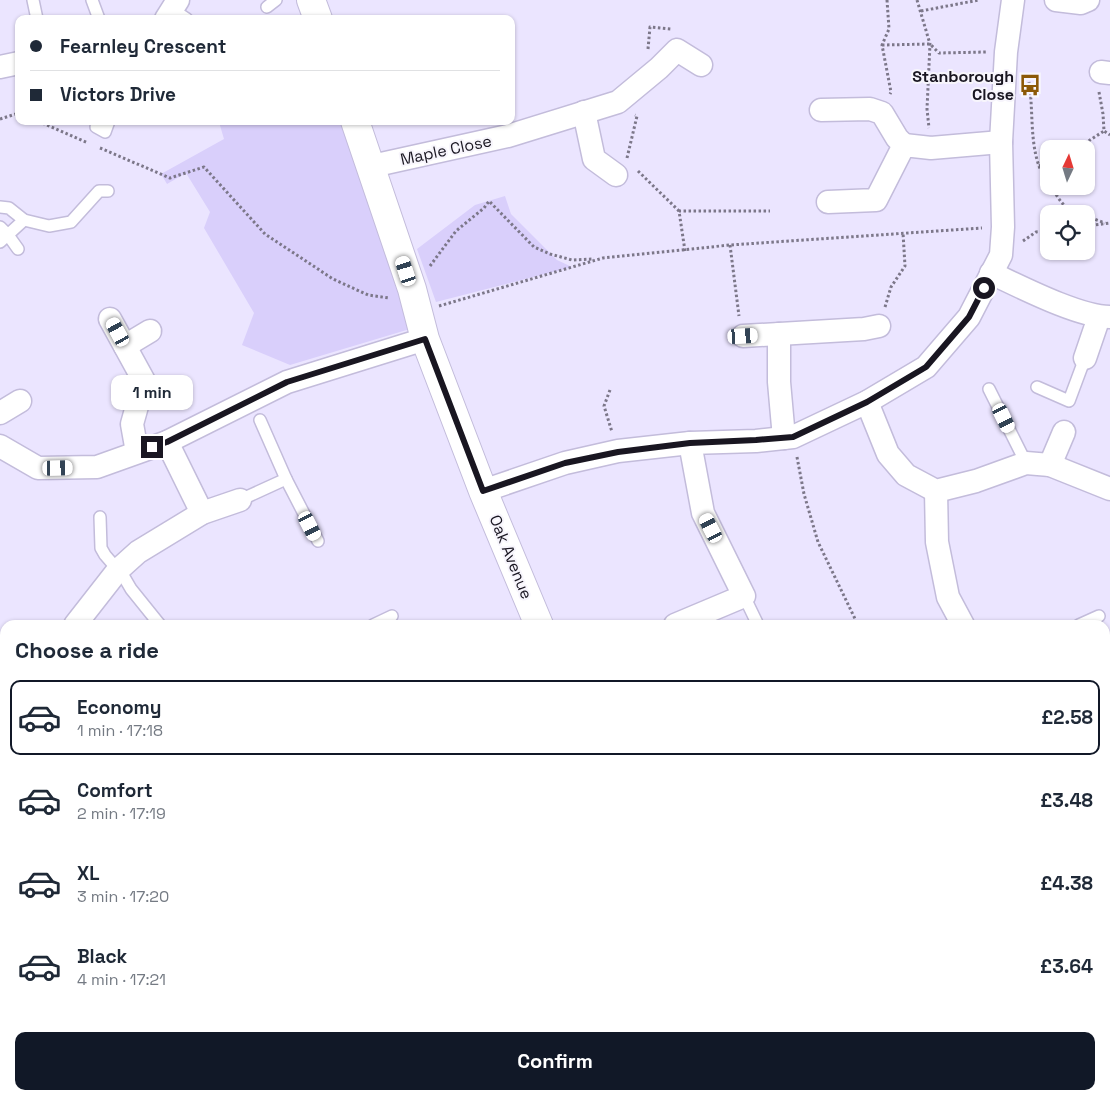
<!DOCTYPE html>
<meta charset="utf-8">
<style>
body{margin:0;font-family:"Space Grotesk",sans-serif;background:#f2f2f3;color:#1f2937;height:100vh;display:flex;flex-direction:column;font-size:19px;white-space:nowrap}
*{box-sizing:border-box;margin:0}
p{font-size:16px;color:#747a83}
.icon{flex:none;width:28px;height:28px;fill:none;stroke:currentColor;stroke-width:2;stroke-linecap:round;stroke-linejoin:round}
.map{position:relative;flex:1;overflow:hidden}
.side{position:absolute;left:0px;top:620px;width:1110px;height:480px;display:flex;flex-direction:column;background:#fff;border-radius:15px 15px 0 0;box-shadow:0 1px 4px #0004}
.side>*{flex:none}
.banner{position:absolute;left:15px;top:15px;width:500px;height:110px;border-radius:10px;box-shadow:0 1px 4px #0004;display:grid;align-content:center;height:110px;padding:0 15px;background:#fff}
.needle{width:32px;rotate:4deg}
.controls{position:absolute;left:1040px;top:140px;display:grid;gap:10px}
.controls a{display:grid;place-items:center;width:55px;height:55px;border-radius:10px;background:#fff;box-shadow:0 1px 4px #0004;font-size:25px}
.end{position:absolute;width:22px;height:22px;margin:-11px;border:6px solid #191621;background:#fff;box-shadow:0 0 0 2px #fff}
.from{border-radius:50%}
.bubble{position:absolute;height:35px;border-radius:10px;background:#fff;box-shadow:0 1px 4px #0004;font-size:16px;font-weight:600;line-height:35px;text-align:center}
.car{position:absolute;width:15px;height:30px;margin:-15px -8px;border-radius:6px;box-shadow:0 0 4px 1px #0007;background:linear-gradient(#fff 24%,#345 0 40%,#fff 0 76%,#345 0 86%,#fff 0)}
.banner b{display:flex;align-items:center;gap:18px;height:48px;font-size:19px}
.banner b+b{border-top:1px solid #e0e1e3}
.banner i{width:12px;height:12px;background:#1f2937}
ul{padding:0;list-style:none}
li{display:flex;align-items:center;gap:15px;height:75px;margin:0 10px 8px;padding:0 5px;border:2px solid transparent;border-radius:10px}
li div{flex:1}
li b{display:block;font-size:19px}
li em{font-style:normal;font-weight:600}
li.active{border-color:#111827}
li>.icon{width:45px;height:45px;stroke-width:1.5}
h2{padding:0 15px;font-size:22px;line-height:60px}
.action{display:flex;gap:10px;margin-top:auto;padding:10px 15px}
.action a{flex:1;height:58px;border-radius:10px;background:#111827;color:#fff;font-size:20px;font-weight:600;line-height:58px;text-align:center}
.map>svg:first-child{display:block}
.green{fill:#d9cffb}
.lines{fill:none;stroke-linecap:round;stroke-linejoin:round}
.service-casing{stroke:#c3bcdb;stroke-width:14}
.minor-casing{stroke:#c3bcdb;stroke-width:25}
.tertiary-casing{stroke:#c3bcdb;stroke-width:30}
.path{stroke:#7c7789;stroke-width:3;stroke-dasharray:2.5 2.5;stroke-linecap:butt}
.service{stroke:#fff;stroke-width:11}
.minor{stroke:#fff;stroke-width:22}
.tertiary{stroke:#fff;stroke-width:28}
.route{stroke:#191621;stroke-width:6}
.labels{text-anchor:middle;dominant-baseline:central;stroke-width:4;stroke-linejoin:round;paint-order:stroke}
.poi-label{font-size:16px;font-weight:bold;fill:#191621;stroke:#f7f5fc;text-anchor:end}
.street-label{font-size:16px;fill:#191621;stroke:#f7f5fc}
</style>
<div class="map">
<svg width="1110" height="1100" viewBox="0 0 1110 1100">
<rect width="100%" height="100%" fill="#ebe5ff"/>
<!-- green -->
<g class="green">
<polygon points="222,121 347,121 410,329 290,365 242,345 254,313 204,228 210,212 186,173 167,184 161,174 224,139 219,122"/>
<polygon points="505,196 511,214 557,260 572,267 436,302 417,249 475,205"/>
<polygon points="0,961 5,973 5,1095 55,1095 57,1100 0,1100"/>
</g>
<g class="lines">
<!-- service casing -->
<g class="service-casing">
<g id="service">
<polyline points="33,0 37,19"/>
<polyline points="92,0 99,19"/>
<polyline points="267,7 276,0"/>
<polyline points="172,9 187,19"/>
<polyline points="96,127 105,132 109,121"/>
<polyline points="0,207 9,208 24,220 49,226 71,222 99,191 108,191"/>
<polyline points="0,227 8,235 18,249"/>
<polyline points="0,242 24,220"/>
<polyline points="1037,387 1069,401 1085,358"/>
<polyline points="989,389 1026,463"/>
<polyline points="260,420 286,479 318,541"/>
<polyline points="240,500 286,479"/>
<polyline points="100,517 101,548 105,555 124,577 131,589 160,625"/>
<polyline points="744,596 758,625"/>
<polyline points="373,625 392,616"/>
<polyline points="1079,625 1099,616"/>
<polyline points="0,759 5,757"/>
<polyline points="0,1037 5,1042"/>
<polyline points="31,1095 33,1100"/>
<polyline points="559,1100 569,1095"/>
</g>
</g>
<!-- minor casing -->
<g class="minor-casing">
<g id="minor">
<polyline points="1056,0 1081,3 1088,0"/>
<polyline points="166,19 178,0"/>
<polyline points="0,67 19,63"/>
<polyline points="1101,72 1110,73"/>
<polyline points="821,110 870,109 882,113 897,138 904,145"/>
<polyline points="584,112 594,159 616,175"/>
<polyline points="372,166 508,136 618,102 659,68 677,50 701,65"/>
<polyline points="828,202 876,200 904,145 931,148 1001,142"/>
<path d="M991,273C1021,287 1079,317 1110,317"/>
<polyline points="110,319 144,381 132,424 137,452"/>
<polyline points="779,334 779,382 784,438"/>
<polyline points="743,336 864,329 879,326"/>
<polyline points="125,346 150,331"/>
<polyline points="1085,358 1099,317"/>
<polyline points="867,402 888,454 906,475 936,491 976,481 1026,463 1050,465 1110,489"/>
<polyline points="0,413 20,401"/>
<polyline points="167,442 202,513"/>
<polyline points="0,446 38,468 97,467 167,442 287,382 425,339"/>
<polyline points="1050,465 1064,432"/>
<polyline points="483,491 565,463 618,451 690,443 756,441 793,437 867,402 926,367 969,317 1001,255 1003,227 1001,142 1006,52 1013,0"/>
<polyline points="936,491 937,542 948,597 963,625"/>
<polyline points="75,625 118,570 138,552 202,513 240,500"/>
<polyline points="675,625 744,596 703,513 690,443"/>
<polyline points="1105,770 1110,770"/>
<polyline points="1105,1055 1110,1055"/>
<polyline points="399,1095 401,1100"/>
<polyline points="310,1100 320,1095"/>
</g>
</g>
<!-- tertiary casing -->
<g class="tertiary-casing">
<g id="tertiary">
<polyline points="311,0 318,19"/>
<polyline points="355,121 412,289 425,339 483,491 539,625"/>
<polyline points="762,1095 764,1100"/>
</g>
</g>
<!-- path -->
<g class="path">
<polyline points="887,0 889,29 882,45 891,92 890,94"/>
<polyline points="917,0 930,44 927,109 929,128"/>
<polyline points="921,11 979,0"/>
<polyline points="882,45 930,44 939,53 986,52"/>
<polyline points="648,49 650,27 671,29"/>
<path d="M1028,77C1034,105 1029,138 1039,166C1041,172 1046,177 1049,183"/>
<polyline points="1099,92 1103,114 1104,131 1110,135"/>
<polyline points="0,119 19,113"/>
<polyline points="38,121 88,143"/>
<polyline points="100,148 170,178 204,167 265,234 333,279 368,295 389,298"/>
<polyline points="1076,149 1104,131"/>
<polyline points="627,158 637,116 635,115"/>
<polyline points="1039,166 1049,162"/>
<polyline points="638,171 679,211"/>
<path d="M1051,186C1058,198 1064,209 1078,214"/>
<polyline points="1086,216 1105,223"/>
<polyline points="1086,226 1110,223"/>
<polyline points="1023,241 1036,232 1049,231"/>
<polyline points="730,245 739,316"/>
<polyline points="685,251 679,211 770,211"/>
<polyline points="430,266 456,231 484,208 489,201 534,247 550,254 572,260 594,259"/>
<polyline points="439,306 603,258 730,245 982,228"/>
<polyline points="885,307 891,287 905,266 903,233"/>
<polyline points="610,390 604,406 612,432"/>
<polyline points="797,457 804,494 818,542 858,625"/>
<polyline points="1105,687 1110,682"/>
<polyline points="220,1095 236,1100"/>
</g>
<!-- service -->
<use href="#service" class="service"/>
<!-- minor -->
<use href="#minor" class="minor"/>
<!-- tertiary -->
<use href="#tertiary" class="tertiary"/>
</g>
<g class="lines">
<!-- route -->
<polyline class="route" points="152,447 167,442 287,382 425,339 483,491 565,463 618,452 690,443 756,440 793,437 867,402 926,367 969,317 984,288"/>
</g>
<!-- icons -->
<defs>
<g id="bus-bare" transform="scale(1.725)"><path d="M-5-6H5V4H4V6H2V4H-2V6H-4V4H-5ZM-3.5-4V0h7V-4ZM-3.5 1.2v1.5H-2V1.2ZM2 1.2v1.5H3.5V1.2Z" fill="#8c5906" stroke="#f7f5fc" stroke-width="2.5" paint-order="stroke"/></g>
</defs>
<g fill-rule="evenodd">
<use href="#bus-bare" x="1030" y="85"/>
</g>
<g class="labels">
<!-- poi labels -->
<g class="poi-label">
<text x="1014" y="76">Stanborough<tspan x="1014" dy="18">Close</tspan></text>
</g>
<!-- street labels -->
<g class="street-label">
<text transform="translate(446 150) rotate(-12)">Maple Close</text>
<text transform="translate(511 557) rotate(68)">Oak Avenue</text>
</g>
</g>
</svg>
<div class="controls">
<a><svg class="needle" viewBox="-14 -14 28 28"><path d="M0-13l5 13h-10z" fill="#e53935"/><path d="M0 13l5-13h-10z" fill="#747a83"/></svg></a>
<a><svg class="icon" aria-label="locate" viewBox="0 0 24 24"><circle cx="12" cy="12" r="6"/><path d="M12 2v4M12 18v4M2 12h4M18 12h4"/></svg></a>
</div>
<i class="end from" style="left:984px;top:288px"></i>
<i class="end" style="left:152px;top:447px"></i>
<div class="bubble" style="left:111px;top:375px;width:82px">1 min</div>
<i class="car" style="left:406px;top:271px;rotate:342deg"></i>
<i class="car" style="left:118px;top:332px;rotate:331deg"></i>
<i class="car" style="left:743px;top:336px;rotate:87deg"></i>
<i class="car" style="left:1004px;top:418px;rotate:154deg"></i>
<i class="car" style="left:58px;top:468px;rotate:89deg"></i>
<i class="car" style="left:310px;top:526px;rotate:153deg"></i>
<i class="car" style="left:711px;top:528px;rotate:333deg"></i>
<div class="banner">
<b><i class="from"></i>Fearnley Crescent</b>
<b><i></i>Victors Drive</b>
</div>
<section class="side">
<h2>Choose a ride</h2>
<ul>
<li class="active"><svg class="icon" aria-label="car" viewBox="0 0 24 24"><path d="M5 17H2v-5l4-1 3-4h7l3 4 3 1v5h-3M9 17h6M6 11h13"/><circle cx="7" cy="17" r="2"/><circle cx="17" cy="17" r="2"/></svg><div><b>Economy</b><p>1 min · 17:18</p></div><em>£2.58</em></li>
<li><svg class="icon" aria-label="car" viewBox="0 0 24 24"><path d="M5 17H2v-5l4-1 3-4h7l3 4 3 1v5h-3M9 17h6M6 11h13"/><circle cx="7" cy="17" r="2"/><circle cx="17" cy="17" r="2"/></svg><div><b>Comfort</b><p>2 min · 17:19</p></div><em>£3.48</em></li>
<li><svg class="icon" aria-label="car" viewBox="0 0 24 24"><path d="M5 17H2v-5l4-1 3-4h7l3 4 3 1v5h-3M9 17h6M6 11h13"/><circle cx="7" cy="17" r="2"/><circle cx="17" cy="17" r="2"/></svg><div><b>XL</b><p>3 min · 17:20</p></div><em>£4.38</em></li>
<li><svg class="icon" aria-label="car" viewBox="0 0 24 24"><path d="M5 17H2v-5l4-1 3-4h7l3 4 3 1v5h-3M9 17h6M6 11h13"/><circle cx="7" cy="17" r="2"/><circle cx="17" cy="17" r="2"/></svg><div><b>Black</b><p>4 min · 17:21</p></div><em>£3.64</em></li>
</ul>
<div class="action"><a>Confirm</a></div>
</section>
</div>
